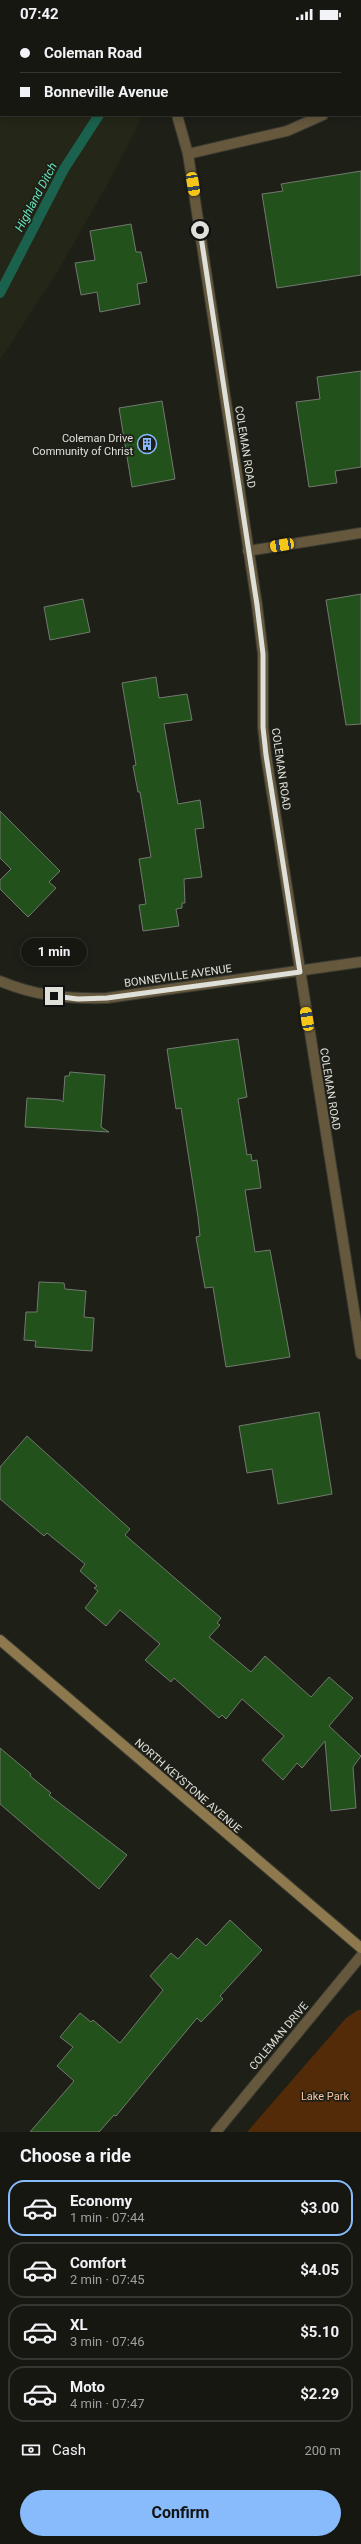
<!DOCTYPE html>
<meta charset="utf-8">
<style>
body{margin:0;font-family:Roboto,sans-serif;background:#23241f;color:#f1f3f6;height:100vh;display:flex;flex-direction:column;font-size:15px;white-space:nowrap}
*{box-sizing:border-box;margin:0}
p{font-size:13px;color:#9e9f9f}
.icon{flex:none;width:22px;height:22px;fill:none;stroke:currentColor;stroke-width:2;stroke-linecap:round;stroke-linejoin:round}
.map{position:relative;height:2104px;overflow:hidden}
.sheet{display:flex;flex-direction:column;background:#161711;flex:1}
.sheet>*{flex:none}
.banner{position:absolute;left:0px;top:0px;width:361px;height:88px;box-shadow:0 2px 10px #0003,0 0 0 1px #353631;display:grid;align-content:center;height:88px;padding:0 20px;background:#161711}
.end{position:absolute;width:18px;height:18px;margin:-9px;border:5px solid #dfe0da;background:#111;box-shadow:0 0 0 2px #111}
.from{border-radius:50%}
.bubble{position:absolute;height:28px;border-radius:14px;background:#161711;box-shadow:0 2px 10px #0003,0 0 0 1px #353631;font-size:13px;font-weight:700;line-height:28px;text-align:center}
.car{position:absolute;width:12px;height:24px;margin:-12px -6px;border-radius:5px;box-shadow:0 0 3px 1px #0007;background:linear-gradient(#f5c518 24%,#345 0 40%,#f5c518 0 76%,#345 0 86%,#f5c518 0)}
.banner b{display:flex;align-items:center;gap:14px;height:38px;font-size:15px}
.banner b+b{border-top:1px solid #353631}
.banner i{width:10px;height:10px;background:#f1f3f6}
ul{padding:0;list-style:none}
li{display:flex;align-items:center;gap:12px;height:56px;margin:0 8px 6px;padding:0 12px;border:2px solid #353631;border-radius:16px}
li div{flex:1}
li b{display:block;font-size:15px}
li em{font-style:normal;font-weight:700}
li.selected{border-color:#87bbfb}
li>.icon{width:36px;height:36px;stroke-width:1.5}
h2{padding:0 20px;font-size:18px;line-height:48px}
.pay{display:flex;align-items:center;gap:10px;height:44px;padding:0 20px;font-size:15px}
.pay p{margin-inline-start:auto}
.button{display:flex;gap:8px;margin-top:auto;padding:8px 20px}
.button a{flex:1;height:46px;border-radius:24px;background:#87bbfb;color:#111;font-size:16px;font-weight:700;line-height:46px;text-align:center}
.status{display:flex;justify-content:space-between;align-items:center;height:28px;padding:0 20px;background:#161711;direction:ltr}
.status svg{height:11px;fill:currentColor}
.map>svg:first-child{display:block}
.built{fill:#242617}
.green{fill:#532b08}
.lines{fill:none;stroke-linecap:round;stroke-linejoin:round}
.stream{stroke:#1a624d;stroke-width:10}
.building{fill:#22511b;stroke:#727970}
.street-casing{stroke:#393a32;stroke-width:12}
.secondary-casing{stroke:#393a32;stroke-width:12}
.street{stroke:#65583d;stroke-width:10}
.secondary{stroke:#8e784d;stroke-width:10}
.route{stroke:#dfe0da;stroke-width:5}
.labels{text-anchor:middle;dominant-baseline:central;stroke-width:3.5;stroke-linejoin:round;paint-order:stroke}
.poi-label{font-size:11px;fill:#dfe0da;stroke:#1e1f17;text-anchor:end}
.street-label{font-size:11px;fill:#dfe0da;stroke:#1e1f17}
.park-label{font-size:11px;fill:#f9c5a1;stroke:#1e1f17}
.water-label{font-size:12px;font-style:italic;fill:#65e3bb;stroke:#1e1f17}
</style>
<div class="status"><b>07:42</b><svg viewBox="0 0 49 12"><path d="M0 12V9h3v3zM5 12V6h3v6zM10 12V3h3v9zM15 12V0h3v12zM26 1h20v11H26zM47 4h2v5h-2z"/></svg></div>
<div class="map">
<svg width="361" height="2104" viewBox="0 0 361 2104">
<rect width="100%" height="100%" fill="#1e1f17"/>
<!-- built -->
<polygon class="built" points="0,16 1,87 139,87 141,91 111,150 59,241 0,332"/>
<!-- green -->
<polygon class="green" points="358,1982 361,1982 361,2104 247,2104 346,1990"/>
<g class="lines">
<!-- stream -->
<polyline class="stream" points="0,265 64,141 99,87"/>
</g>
<!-- building -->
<g class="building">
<polygon points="361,143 361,247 277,260 262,166 283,163 281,156"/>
<polygon points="131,196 136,224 141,224 147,254 137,256 140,276 100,284 97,264 81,267 75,235 95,232 90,203"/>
<polygon points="361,343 361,439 335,443 337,455 309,459 296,374 320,371 317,349"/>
<polygon points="162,373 175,451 132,459 119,380"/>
<polygon points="361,566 361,696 346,697 326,572"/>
<polygon points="83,571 90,604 50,612 44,579"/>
<polygon points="156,649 159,670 187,666 192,692 164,696 178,776 200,772 204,800 195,801 202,849 184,851 185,875 182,875 182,880 176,881 179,898 143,903 139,877 146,876 139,831 151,829 140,764 138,764 133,738 136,737 122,655"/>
<polygon points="0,783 60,843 49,854 56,860 28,889 0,861 0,852 11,841 0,830"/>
<polygon points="238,1011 247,1069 238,1071 247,1127 251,1126 252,1133 257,1132 261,1160 245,1162 255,1224 270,1222 290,1329 226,1339 213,1259 205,1260 196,1209 200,1208 198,1189 181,1080 176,1081 167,1021"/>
<polygon points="70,1044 105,1047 101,1099 109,1104 25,1099 27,1070 60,1072 63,1074 65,1048 69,1048"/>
<polygon points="39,1254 64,1255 65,1261 86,1263 84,1289 94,1290 92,1323 35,1319 36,1313 24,1312 26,1284 37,1284"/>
<polygon points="319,1384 332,1466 278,1476 272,1441 247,1445 239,1398"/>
<polygon points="27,1408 130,1501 125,1507 221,1590 217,1595 220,1597 209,1609 251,1644 265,1628 311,1669 329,1649 353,1670 329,1698 361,1728 353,1739 356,1780 331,1783 325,1713 302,1740 297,1735 283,1752 262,1732 284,1708 242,1671 226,1691 222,1687 219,1690 174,1650 171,1654 145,1632 160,1616 120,1582 106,1598 85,1580 98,1563 94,1560 97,1558 80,1543 85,1536 47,1505 44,1508 0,1471 0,1439"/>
<polygon points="0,1720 31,1746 30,1748 51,1765 49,1767 127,1827 99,1861 0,1776"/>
<polygon points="230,1892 262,1922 220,1968 223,1971 201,1994 197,1990 116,2088 114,2087 99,2104 30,2104 74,2053 57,2038 73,2019 60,2009 80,1985 91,1994 93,1992 120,2015 163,1962 150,1948 171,1925 178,1931 197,1910 206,1918"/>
</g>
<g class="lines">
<!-- street casing -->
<g class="street-casing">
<g id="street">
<polyline points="125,0 125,1"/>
<polyline points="360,66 361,65"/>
<polyline points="177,87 188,126 257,577 263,626 263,699 266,727 361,1326"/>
<polyline points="188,126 287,103 323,87"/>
<polyline points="248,523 361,505"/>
<path d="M0,953C35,968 69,971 107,970L361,934"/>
<polyline points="216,2104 361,1928"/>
</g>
</g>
<!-- secondary casing -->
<g class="secondary-casing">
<polyline id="secondary" points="0,1612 361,1920"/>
</g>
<!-- street -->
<use href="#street" class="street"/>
<!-- secondary -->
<use href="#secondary" class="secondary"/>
</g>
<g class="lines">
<!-- route -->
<polyline class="route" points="54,968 78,971 107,970 300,944 266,727 263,699 263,626 257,577 200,202"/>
</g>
<!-- icons -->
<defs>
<g id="building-ring" transform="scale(1)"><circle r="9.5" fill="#1e1f17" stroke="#87bbfb" stroke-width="1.5"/><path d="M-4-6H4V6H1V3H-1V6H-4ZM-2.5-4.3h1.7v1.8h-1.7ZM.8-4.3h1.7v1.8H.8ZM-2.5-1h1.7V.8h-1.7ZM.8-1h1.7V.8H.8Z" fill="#87bbfb"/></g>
</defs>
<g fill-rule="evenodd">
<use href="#building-ring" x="147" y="416"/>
</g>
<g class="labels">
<!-- poi labels -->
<g class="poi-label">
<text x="133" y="410">Coleman Drive<tspan x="133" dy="13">Community of Christ</tspan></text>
</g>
<!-- street labels -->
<g class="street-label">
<text transform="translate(245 419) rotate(81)">COLEMAN ROAD</text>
<text transform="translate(281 741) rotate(82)">COLEMAN ROAD</text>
<text transform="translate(178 948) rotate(-8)">BONNEVILLE AVENUE</text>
<text transform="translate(330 1061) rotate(81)">COLEMAN ROAD</text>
<text transform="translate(188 1758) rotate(41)">NORTH KEYSTONE AVENUE</text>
<text transform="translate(279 2008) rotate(-50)">COLEMAN DRIVE</text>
</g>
<!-- park labels -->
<g class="park-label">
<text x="325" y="2068">Lake Park</text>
</g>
<!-- water labels -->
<g class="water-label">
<text transform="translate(36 169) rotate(-62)">Highland Ditch</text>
</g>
</g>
</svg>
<i class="end from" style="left:200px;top:202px"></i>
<i class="end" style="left:54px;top:968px"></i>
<div class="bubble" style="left:21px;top:910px;width:66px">1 min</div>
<i class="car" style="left:193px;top:156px;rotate:171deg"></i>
<i class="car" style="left:282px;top:517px;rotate:260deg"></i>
<i class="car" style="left:307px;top:991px;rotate:351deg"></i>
<div class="banner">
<b><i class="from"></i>Coleman Road</b>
<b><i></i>Bonneville Avenue</b>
</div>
</div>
<section class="sheet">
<h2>Choose a ride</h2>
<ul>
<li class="selected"><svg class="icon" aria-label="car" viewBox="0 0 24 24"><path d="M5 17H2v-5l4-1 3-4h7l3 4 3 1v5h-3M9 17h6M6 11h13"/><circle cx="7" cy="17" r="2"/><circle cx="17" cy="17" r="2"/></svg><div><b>Economy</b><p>1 min · 07:44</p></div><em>$3.00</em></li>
<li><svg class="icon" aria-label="car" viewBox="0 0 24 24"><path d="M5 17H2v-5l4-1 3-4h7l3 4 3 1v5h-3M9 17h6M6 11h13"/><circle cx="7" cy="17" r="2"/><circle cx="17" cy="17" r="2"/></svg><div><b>Comfort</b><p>2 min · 07:45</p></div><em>$4.05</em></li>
<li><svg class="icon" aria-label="car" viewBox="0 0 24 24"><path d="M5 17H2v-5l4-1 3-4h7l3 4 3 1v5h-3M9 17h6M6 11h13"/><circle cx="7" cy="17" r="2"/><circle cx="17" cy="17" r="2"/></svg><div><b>XL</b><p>3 min · 07:46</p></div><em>$5.10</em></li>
<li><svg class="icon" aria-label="car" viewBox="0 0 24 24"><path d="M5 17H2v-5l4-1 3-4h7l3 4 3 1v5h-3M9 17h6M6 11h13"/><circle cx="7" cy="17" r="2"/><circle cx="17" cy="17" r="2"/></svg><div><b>Moto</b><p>4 min · 07:47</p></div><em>$2.29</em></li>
</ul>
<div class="pay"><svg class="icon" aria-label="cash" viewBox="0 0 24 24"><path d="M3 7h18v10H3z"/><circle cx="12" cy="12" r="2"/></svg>Cash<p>200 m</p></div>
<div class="button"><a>Confirm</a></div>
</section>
